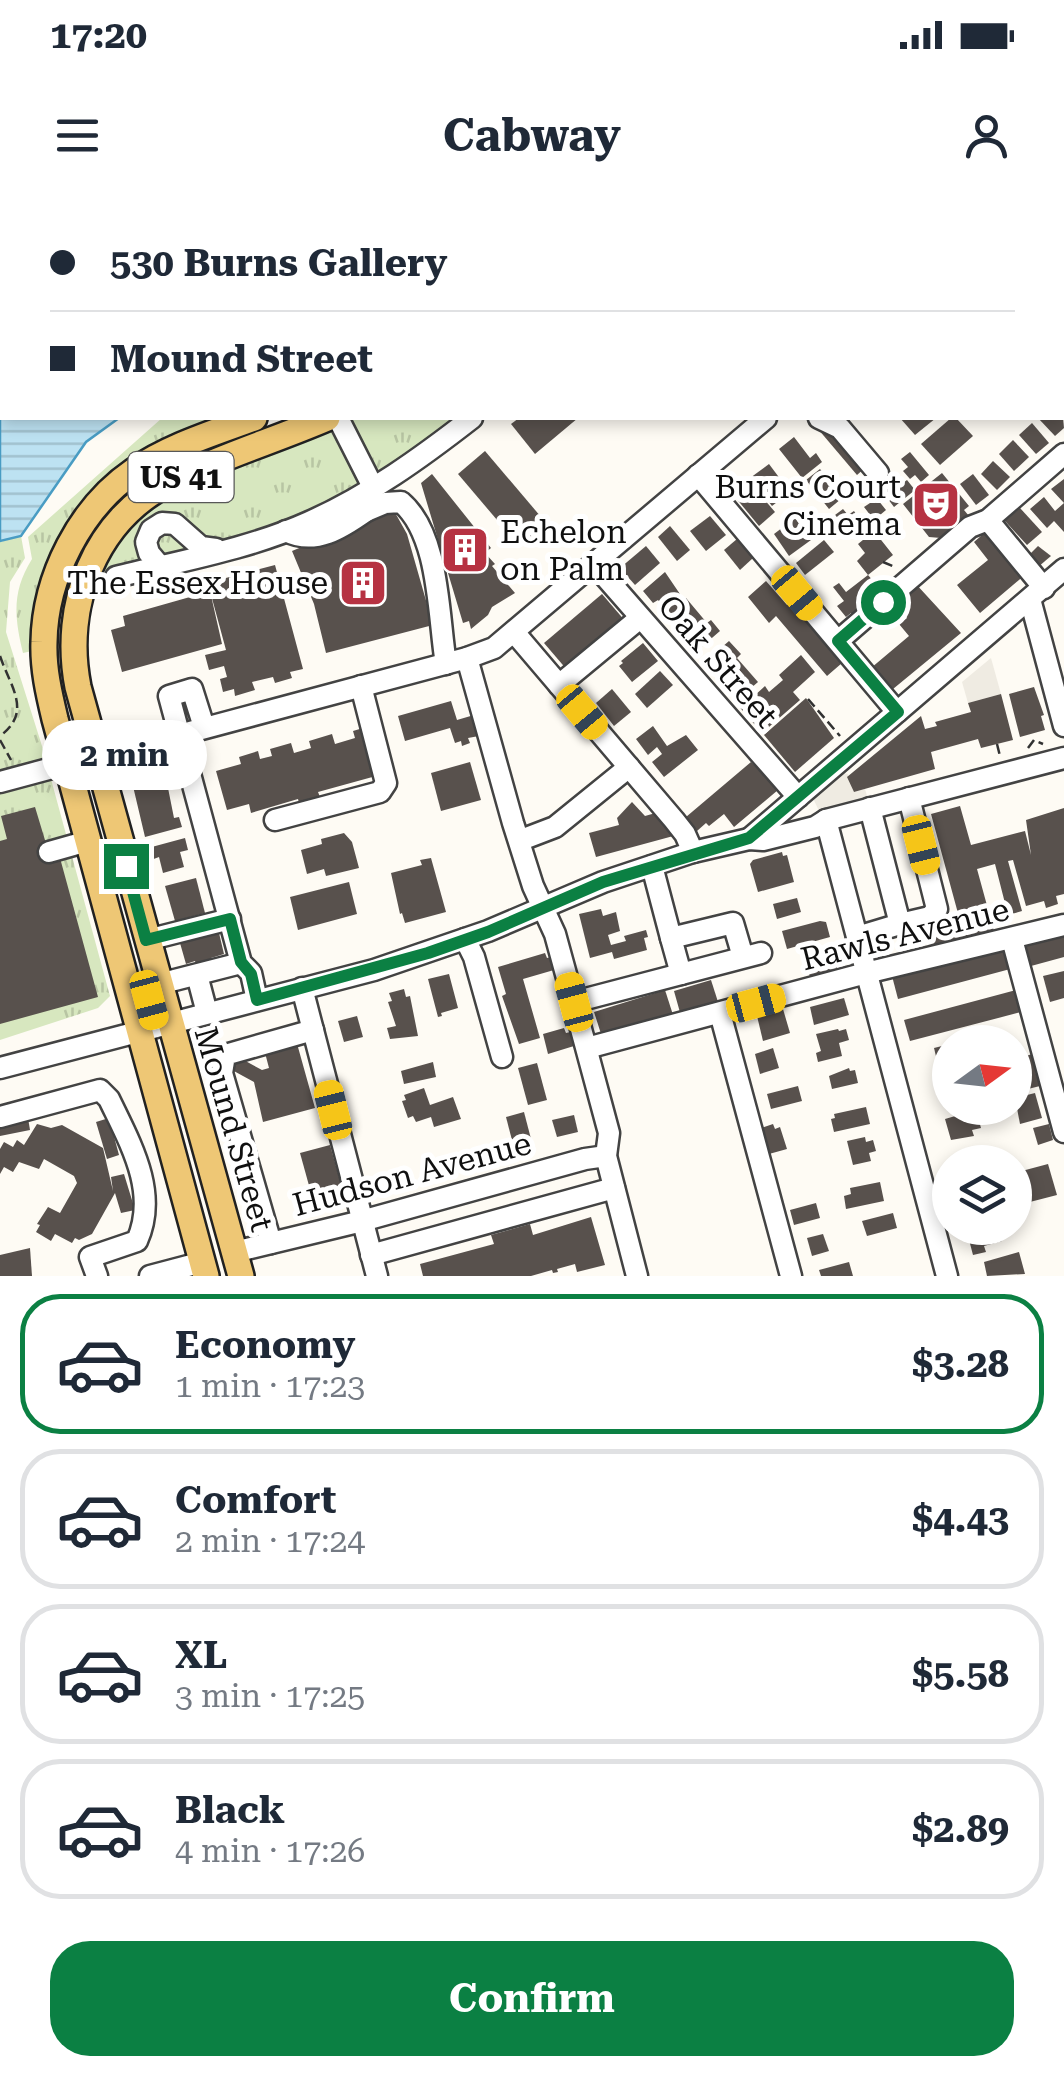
<!DOCTYPE html>
<meta charset="utf-8">
<style>
body{margin:0;font-family:"Roboto Serif",serif;background:#f6f6f7;color:#1f2937;height:100vh;display:flex;flex-direction:column;font-size:38px;white-space:nowrap}
*{box-sizing:border-box;margin:0}
p{font-size:32px;color:#747a83}
.icon{flex:none;width:55px;height:55px;fill:none;stroke:currentColor;stroke-width:2;stroke-linecap:round;stroke-linejoin:round}
.map{position:relative;height:1076px;overflow:hidden}
.sheet{display:flex;flex-direction:column;background:#fff;flex:1}
.sheet>*{flex:none}
.top-card{position:absolute;left:0px;top:0px;width:1065px;height:220px;box-shadow:0 5px 15px #0003;display:grid;align-content:center;height:220px;padding:0 50px;background:#fff}
.needle{width:65px;rotate:75deg}
.tools{position:absolute;left:932px;top:825px;display:grid;gap:20px}
.tools a{display:grid;place-items:center;width:100px;height:100px;border-radius:50%;background:#fff;box-shadow:0 5px 15px #0003;font-size:50px}
.end{position:absolute;width:45px;height:45px;margin:-22px;border:12px solid #0b8043;background:#fff;box-shadow:0 0 0 5px #fff}
.from{border-radius:50%}
.bubble{position:absolute;height:70px;border-radius:35px;background:#fff;box-shadow:0 5px 15px #0003;font-size:32px;font-weight:700;line-height:70px;text-align:center}
.car{position:absolute;width:30px;height:60px;margin:-30px -15px;border-radius:12px;box-shadow:0 0 8px 2px #0007;background:linear-gradient(#f5c518 24%,#345 0 40%,#f5c518 0 76%,#345 0 86%,#f5c518 0)}
.top-card b{display:flex;align-items:center;gap:35px;height:95px;font-size:38px}
.top-card b+b{border-top:2px solid #e0e1e3}
.top-card i{width:25px;height:25px;background:#1f2937}
ul{padding:18px 0 0;list-style:none}
li{display:flex;align-items:center;gap:30px;height:140px;margin:0 20px 15px;padding:0 30px;border:5px solid #e0e1e3;border-radius:40px}
li div{flex:1}
li b{display:block;font-size:38px}
li em{font-style:normal;font-weight:700}
li.on{border-color:#0b8043}
li>.icon{width:90px;height:90px;stroke-width:1.5}
.button{display:flex;gap:20px;margin-top:auto;padding:20px 50px}
.button a{flex:1;height:115px;border-radius:40px;background:#0b8043;color:#fff;font-size:40px;font-weight:700;line-height:115px;text-align:center}
.status{display:flex;justify-content:space-between;align-items:center;height:70px;padding:0 50px;background:#fff;direction:ltr}
.status svg{height:28px;fill:currentColor}
header{display:flex;justify-content:space-between;align-items:center;height:130px;padding:0 50px;background:#fff;font-size:45px;font-weight:700}
.map>svg:first-child{display:block}
.grass{fill:url(#grass-tufts)}
.plaza{fill:#efebe2}
.water{fill:url(#water-rules);stroke:#499cc3;stroke-width:2.5}
.building{fill:#58514d}
.lines{fill:none;stroke-linecap:round;stroke-linejoin:round}
.minor-casing{stroke:#434343;stroke-width:25}
.major-casing{stroke:#212121;stroke-width:30}
.path{stroke:#323232;stroke-width:2.5;stroke-dasharray:10 5;stroke-linecap:butt}
.minor{stroke:#fff;stroke-width:20}
.major{stroke:#eec775;stroke-width:25}
.route{stroke:#0b8043;stroke-width:12}
.labels{text-anchor:middle;dominant-baseline:central;stroke-width:10;stroke-linejoin:round;paint-order:stroke}
.shield{fill:#fff;stroke:#585858;stroke-width:2.5}
.shield-label{font-size:30px;font-weight:bold;fill:#101010}
.poi-label{font-size:32px;fill:#101010;stroke:#fff;text-anchor:end}
.street-label{font-size:32px;fill:#101010;stroke:#fff}
</style>
<div class="status"><b>17:20</b><svg viewBox="0 0 49 12"><path d="M0 12V9h3v3zM5 12V6h3v6zM10 12V3h3v9zM15 12V0h3v12zM26 1h20v11H26zM47 4h2v5h-2z"/></svg></div>
<header><svg class="icon" aria-label="menu" viewBox="0 0 24 24"><path d="M4 6h16M4 12h16M4 18h16"/></svg>Cabway<svg class="icon" aria-label="person" viewBox="0 0 24 24"><circle cx="12" cy="8" r="4"/><path d="M4 21q1-7 8-7t8 7"/></svg></header>
<div class="map">
<svg width="1064" height="1076" viewBox="0 0 1064 1076">
<defs>
<pattern id="grass-tufts" width="24" height="20" patternUnits="userSpaceOnUse" patternTransform="scale(2.5)"><rect width="24" height="20" fill="#d7e7bf"/><path d="M3 7l-1-3M5 7V3M7 7l1-3M15 17l-1-3M17 17v-4M19 17l1-3" fill="none" stroke="#b8c5a3"/></pattern>
<pattern id="water-rules" width="6" height="5" patternUnits="userSpaceOnUse" patternTransform="scale(2.5)"><rect width="6" height="5" fill="#bde2f2"/><path d="M0 2.5h6" fill="none" stroke="#a1c1ce"/></pattern>
</defs>
<rect width="100%" height="100%" fill="#fefbf4"/>
<!-- grass -->
<g class="grass">
<path d="M162,218H234L106,283L32,451L23,453C14,416 12,391 32,359L28,337Z"/>
<polygon points="327,218 472,218 436,246 262,340 81,387 136,305"/>
<polygon points="21,336 25,358 10,382 6,432 42,546 110,796 98,808 0,840 0,342"/>
</g>
<!-- plaza -->
<g class="plaza">
<polygon points="991,458 1001,494 968,503 962,482"/>
<polygon points="839,572 848,574 854,592 865,589 867,596 863,602 819,611 812,596"/>
</g>
<!-- water -->
<polygon class="water" points="0,0 501,0 2,2 2,218 119,218 86,242 21,336 0,341"/>
<!-- building -->
<g class="building">
<polygon points="519,218 578,218 535,254 511,224"/>
<polygon points="900,218 936,218 915,235"/>
<polygon points="951,218 956,218 973,236 940,265 921,244"/>
<polygon points="1038,218 1063,218 1064,228 1055,236"/>
<polygon points="827,222 866,267 857,275 818,229"/>
<polygon points="1032,223 1049,243 1036,254 1019,235"/>
<polygon points="794,237 810,258 816,253 822,262 802,278 779,249"/>
<polygon points="1013,240 1029,257 1014,271 999,254"/>
<polygon points="485,251 547,324 520,347 458,274"/>
<polygon points="910,252 929,275 921,282 915,275 910,279 903,271 908,267 901,259"/>
<polygon points="993,261 1010,277 997,290 981,274"/>
<polygon points="769,264 790,292 772,306 750,278"/>
<polygon points="820,269 838,292 843,288 847,294 829,309 806,280"/>
<polygon points="942,273 969,306 964,310 969,316 941,338 929,337 903,304"/>
<polygon points="432,274 491,348 485,353 495,364 492,366 515,393 492,407 488,415 471,429 469,421 463,423 421,283"/>
<polygon points="973,274 989,295 976,305 960,284"/>
<polygon points="884,276 889,283 894,279 899,286 907,280 915,290 894,307 875,282"/>
<polygon points="747,279 775,312 759,326 731,292"/>
<polygon points="1064,279 1064,332 1054,321 1047,328 1030,309 1044,297 1055,311 1064,303 1051,289"/>
<polygon points="869,280 882,296 878,300 886,310 874,320 864,307 870,303 858,289"/>
<polygon points="1020,308 1042,332 1027,345 1005,321"/>
<polygon points="393,309 407,334 433,425 326,453 314,404 292,351"/>
<polygon points="843,309 848,315 854,311 859,319 852,324 858,331 851,336 835,315"/>
<polygon points="710,316 726,335 706,351 690,331"/>
<polygon points="795,318 811,340 789,356 774,334"/>
<polygon points="670,326 690,350 677,361 658,337"/>
<polygon points="989,329 1026,374 980,413 957,385 988,360 974,342"/>
<polygon points="874,331 893,355 868,375 857,361 865,353 858,344"/>
<polygon points="737,339 753,358 740,370 724,350"/>
<polygon points="824,340 834,352 805,375 796,363"/>
<polygon points="646,346 660,363 635,385 620,368"/>
<polygon points="1038,346 1051,356 1038,367 1030,354"/>
<polygon points="275,365 303,469 290,472 292,478 275,483 273,477 252,482 255,490 235,496 234,489 223,492 220,479 227,477 224,466 209,470 205,455 226,450 210,391 222,444 122,472 111,430 125,426 123,416 190,397 188,388"/>
<polygon points="665,372 684,400 686,398 707,423 711,420 720,431 698,450 679,424 675,427 664,415 668,412 658,400 653,403 643,391"/>
<polygon points="868,375 881,390 854,416 851,413 846,417 837,406 844,401 833,387 839,383 846,392"/>
<polygon points="766,381 787,405 791,402 842,463 827,476 776,416 769,423 748,397"/>
<polygon points="915,383 961,433 893,489 888,489 871,468 909,436 899,424 907,418 893,402"/>
<polygon points="602,394 626,422 568,471 544,443"/>
<polygon points="729,441 741,454 737,458 758,482 736,501 723,486 731,479 722,469 717,474 706,461"/>
<polygon points="643,443 658,461 632,482 619,466 623,463 621,461"/>
<polygon points="801,455 815,472 793,492 800,500 762,533 736,503 750,491 754,496 765,486 769,492 783,480 779,475"/>
<polygon points="660,471 673,485 647,508 635,494"/>
<polygon points="1034,487 1044,515 1041,516 1045,530 1020,537 1009,494"/>
<polygon points="612,489 631,512 614,526 596,503"/>
<polygon points="1001,494 1013,540 981,548 978,539 931,552 935,569 854,592 847,577 921,516 925,529 937,526 935,522 971,512 968,503"/>
<polygon points="806,498 834,538 795,572 764,535"/>
<polygon points="451,501 457,520 474,515 479,536 468,538 470,543 462,546 461,541 455,543 450,528 405,541 398,516"/>
<polygon points="653,526 667,546 686,535 698,550 664,577 652,562 662,554 657,547 648,555 636,539"/>
<polygon points="363,528 376,576 318,592 320,597 299,603 298,599 251,613 249,604 227,610 216,571 241,564 239,557 258,551 260,559 272,556 270,549 291,543 294,553 311,548 309,541 332,534 335,544 355,538 353,531"/>
<polygon points="470,562 481,600 441,611 431,573"/>
<polygon points="751,562 778,590 734,627 724,614 709,626 706,623 697,631 686,617"/>
<polygon points="154,576 155,581 166,578 174,618 179,617 182,627 145,637 132,582"/>
<polygon points="632,602 645,616 659,612 677,635 596,657 589,633 619,625 617,618"/>
<polygon points="960,606 971,645 1025,631 1031,655 1026,620 1064,608 1064,694 1056,696 1058,704 1046,708 1044,701 1026,706 1013,660 1008,661 1022,711 1008,715 995,664 977,669 994,731 930,750 923,727 959,717 931,614"/>
<polygon points="35,607 51,660 60,658 98,797 0,824 0,641 7,639 1,616"/>
<polygon points="344,633 352,642 359,668 326,676 324,669 307,674 301,650 322,644 321,639"/>
<polygon points="185,638 188,650 180,652 184,667 163,673 159,657 151,660 148,648"/>
<polygon points="782,652 783,656 787,655 794,682 758,692 750,664 753,660"/>
<polygon points="431,658 446,712 405,723 402,713 400,714 391,673 422,665 420,660"/>
<polygon points="196,678 205,713 175,721 165,686"/>
<polygon points="349,682 357,714 298,730 290,697"/>
<polygon points="797,698 801,712 777,719 773,704"/>
<polygon points="601,709 603,716 616,712 620,731 608,735 611,745 626,741 624,736 646,730 648,737 644,738 647,750 614,759 612,752 590,758 579,714"/>
<polygon points="820,721 826,722 830,737 787,749 782,731"/>
<polygon points="1064,729 1064,757 1031,766 1024,740"/>
<polygon points="219,733 224,754 211,758 213,764 197,768 195,761 186,764 180,743"/>
<polygon points="1008,745 1014,768 898,799 892,776"/>
<polygon points="545,753 547,758 551,757 554,770 523,779 540,838 519,844 502,796 506,794 498,767"/>
<polygon points="828,753 829,756 835,755 837,768 810,777 804,758"/>
<polygon points="1064,771 1064,798 1050,802 1043,776"/>
<polygon points="449,774 458,808 441,813 442,816 438,817 428,779"/>
<polygon points="711,780 719,805 681,816 674,791"/>
<polygon points="404,789 406,797 410,796 418,836 390,839 387,828 396,826 388,802 392,801 389,793"/>
<polygon points="1020,789 1025,811 910,841 904,820"/>
<polygon points="665,790 674,818 603,840 594,812"/>
<polygon points="844,798 849,815 814,825 810,807"/>
<polygon points="783,809 790,833 763,841 757,816"/>
<polygon points="357,816 363,837 344,842 338,821"/>
<polygon points="564,828 566,833 570,832 574,846 548,854 543,834"/>
<polygon points="838,829 839,831 846,829 849,840 839,843 842,856 818,862 816,853 821,851 816,834"/>
<polygon points="296,840 315,908 263,922 254,882 232,870 240,858 262,870 269,868 264,849"/>
<polygon points="950,844 950,870 940,873 934,848"/>
<polygon points="773,848 779,868 760,874 755,854"/>
<polygon points="1036,853 1041,869 1035,871 1040,886 1024,890 1015,859"/>
<polygon points="433,862 436,877 404,884 401,871"/>
<polygon points="537,863 547,900 528,905 518,868"/>
<polygon points="849,868 850,871 855,870 858,883 832,889 829,876"/>
<polygon points="798,886 802,901 771,909 767,894"/>
<polygon points="424,888 430,905 453,897 461,919 434,927 431,917 416,922 413,916 408,918 402,901 406,900 404,895"/>
<polygon points="1035,893 1042,918 1020,924 1015,898"/>
<polygon points="866,907 870,924 834,932 831,919 835,918 834,914"/>
<polygon points="524,912 531,939 513,944 506,917"/>
<polygon points="969,912 971,919 978,917 981,928 972,930 974,936 951,940 945,919"/>
<polygon points="574,915 578,932 557,937 552,920"/>
<polygon points="28,918 30,930 0,936 0,923"/>
<polygon points="109,918 119,955 107,959 96,922"/>
<polygon points="37,924 51,928 62,925 103,948 113,991 111,977 124,974 135,1010 121,1013 115,993 92,1034 79,1040 75,1038 72,1043 55,1034 51,1041 36,1032 40,1025 37,1024 48,1007 60,1013 77,983 74,976 44,959 39,969 19,962 13,972 4,967 0,974 0,949 4,942 13,947 17,940 24,945"/>
<polygon points="773,924 775,929 780,927 787,949 769,954 761,928"/>
<polygon points="1049,924 1053,940 1038,945 1033,928"/>
<polygon points="865,937 866,942 873,940 876,951 869,953 871,961 853,965 847,941"/>
<polygon points="330,945 343,991 313,1000 300,953"/>
<polygon points="1048,964 1057,995 1026,1003 1018,972"/>
<polygon points="880,982 884,1001 846,1009 844,996 851,994 850,988"/>
<polygon points="816,1003 820,1018 794,1025 790,1010"/>
<polygon points="893,1013 897,1028 867,1036 862,1021"/>
<polygon points="591,1017 605,1065 577,1072 575,1064 557,1069 558,1072 553,1073 552,1070 531,1076 423,1076 420,1064 494,1044 491,1035 530,1024 533,1035"/>
<polygon points="1004,1028 1006,1034 1001,1036 1002,1041 984,1046 986,1052 973,1055 968,1036 974,1035 973,1029"/>
<polygon points="823,1034 829,1051 812,1056 807,1038"/>
<polygon points="30,1048 32,1076 0,1076 0,1055"/>
<polygon points="1019,1052 1025,1074 987,1076 984,1062"/>
<polygon points="849,1062 853,1076 821,1076 819,1070"/>
</g>
<g class="lines">
<!-- minor casing -->
<g class="minor-casing">
<g id="minor">
<polyline points="830,0 832,2"/>
<polyline points="734,2 737,0"/>
<polyline points="950,2 953,0"/>
<polyline points="1007,2 1010,0"/>
<polyline points="338,218 373,287"/>
<polyline points="819,218 840,228 878,273"/>
<polyline points="698,275 897,512"/>
<path d="M366,311L385,303L401,302C440,335 438,416 446,464"/>
<polyline points="988,320 1044,388"/>
<path d="M286,331C315,346 342,328 366,311L364,301"/>
<polyline points="594,364 798,597"/>
<polyline points="160,366 149,353 146,342 151,330 162,323 175,324 201,347 216,349"/>
<path d="M116,377C180,361 249,349 309,322C368,296 422,257 472,218"/>
<polyline points="1030,399 1064,526"/>
<polyline points="514,432 674,620 685,634 693,652"/>
<polyline points="838,441 970,327 988,320 1064,254"/>
<polyline points="467,458 513,623 533,686 555,734 584,840 609,933 606,956 637,1076"/>
<polyline points="559,485 640,418"/>
<polyline points="204,527 192,489 169,496 241,763 251,773 257,800"/>
<polyline points="97,557 467,458 494,448 766,218"/>
<polyline points="0,582 67,564"/>
<polyline points="870,608 900,724 930,717 937,709 909,598"/>
<polyline points="275,620 380,592 386,583 361,486"/>
<polyline points="826,620 947,1076"/>
<polyline points="749,639 1064,369"/>
<polyline points="521,640 555,627 629,567"/>
<polyline points="49,652 88,641"/>
<polyline points="652,666 671,738"/>
<polyline points="857,737 900,724"/>
<polyline points="465,739 474,757 502,857"/>
<polyline points="1012,739 1064,932"/>
<polyline points="147,740 230,719"/>
<polyline points="681,774 671,738 733,723 743,757"/>
<polyline points="197,775 207,813"/>
<polyline points="159,784 241,763"/>
<polyline points="302,788 377,1076"/>
<polyline points="574,802 761,753"/>
<polyline points="720,813 791,1076"/>
<polyline points="587,848 866,773 1064,725"/>
<polyline points="0,868 374,770 488,731 603,682 693,652 749,639 763,640 815,627 826,620 1064,558"/>
<path d="M0,917L100,890L109,899C130,943 159,992 137,1041L90,1057L97,1076"/>
<polyline points="271,1043 222,873 225,855 313,830"/>
<polyline points="234,1052 358,1022 585,959 606,956"/>
<polyline points="371,1055 614,988"/>
<polyline points="150,1076 203,1062"/>
</g>
</g>
<!-- major casing -->
<g class="major-casing">
<g id="major">
<polyline points="611,2 614,0"/>
<polyline points="654,2 657,0"/>
<path d="M206,1076L55,519C49,494 43,468 44,442C45,377 80,308 134,271C170,246 214,233 254,218"/>
<path d="M241,1076L78,487C62,406 94,319 172,281C222,256 276,240 327,218"/>
</g>
</g>
<!-- path -->
<g class="path">
<polyline points="883,362 895,367"/>
<path d="M0,456C10,486 33,512 0,536"/>
<polyline points="808,499 840,536"/>
<polyline points="0,540 11,560"/>
<polyline points="997,544 1000,556"/>
<polyline points="1028,548 1034,540 1043,544"/>
</g>
<!-- minor -->
<use href="#minor" class="minor"/>
<!-- major -->
<use href="#major" class="major"/>
</g>
<g class="lines">
<!-- route -->
<polyline class="route" points="126,666 146,740 230,719 241,762 251,774 257,800 428,753 488,732 603,682 749,638 898,512 838,441 883,402"/>
</g>
<!-- icons -->
<defs>
<g id="theatre-square" transform="scale(2.5)"><rect x="-9" y="-9" width="18" height="18" rx="4" fill="#b63242" stroke="#fff"/><path d="M-5-5.5Q0-4 5-5.5V0Q5 5 0 6Q-5 5-5 0ZM-3.3-2.5H-1v1.5H-3.3ZM1-2.5H3.3v1.5H1ZM-2.8 1Q0 5.5 2.8 1Z" fill="#fff"/></g>
<g id="building-square" transform="scale(2.5)"><rect x="-9" y="-9" width="18" height="18" rx="4" fill="#b63242" stroke="#fff"/><path d="M-4-6H4V6H1V3H-1V6H-4ZM-2.5-4.3h1.7v1.8h-1.7ZM.8-4.3h1.7v1.8H.8ZM-2.5-1h1.7V.8h-1.7ZM.8-1h1.7V.8H.8Z" fill="#fff"/></g>
</defs>
<g fill-rule="evenodd">
<use href="#theatre-square" x="936" y="305"/>
<use href="#building-square" x="465" y="350"/>
<use href="#building-square" x="363" y="383"/>
</g>
<g class="labels">
<!-- shield labels -->
<rect class="shield" x="128.5" y="252" width="105" height="50" rx="8"/>
<g class="shield-label">
<text x="181" y="277">US 41</text>
</g>
<!-- poi labels -->
<g class="poi-label">
<text x="901" y="287">Burns Court<tspan x="901" dy="37">Cinema</tspan></text>
<text x="500" y="332" text-anchor="start">Echelon<tspan x="500" dy="37">on Palm</tspan></text>
<text x="328" y="383">The Essex House</text>
</g>
<!-- street labels -->
<g class="street-label">
<text transform="translate(718 461) rotate(49)">Oak Street</text>
<text transform="translate(905 734) rotate(-14)">Rawls Avenue</text>
<text transform="translate(234 929) rotate(74)">Mound Street</text>
<text transform="translate(412 974) rotate(-15)">Hudson Avenue</text>
</g>
</g>
</svg>
<div class="tools">
<a><svg class="needle" viewBox="-14 -14 28 28"><path d="M0-13l5 13h-10z" fill="#e53935"/><path d="M0 13l5-13h-10z" fill="#747a83"/></svg></a>
<a><svg class="icon" aria-label="layers" viewBox="0 0 24 24"><path d="M12 4l9 5-9 5-9-5zM3 14l9 5 9-5"/></svg></a>
</div>
<i class="end from" style="left:883px;top:402px"></i>
<i class="end" style="left:126px;top:666px"></i>
<div class="bubble" style="left:42px;top:520px;width:165px">2 min</div>
<i class="car" style="left:797px;top:393px;rotate:140deg"></i>
<i class="car" style="left:582px;top:512px;rotate:140deg"></i>
<i class="car" style="left:921px;top:645px;rotate:166deg"></i>
<i class="car" style="left:149px;top:800px;rotate:165deg"></i>
<i class="car" style="left:574px;top:802px;rotate:345deg"></i>
<i class="car" style="left:756px;top:803px;rotate:75deg"></i>
<i class="car" style="left:333px;top:910px;rotate:346deg"></i>
<div class="top-card">
<b><i class="from"></i>530 Burns Gallery</b>
<b><i></i>Mound Street</b>
</div>
</div>
<section class="sheet">
<ul>
<li class="on"><svg class="icon" aria-label="car" viewBox="0 0 24 24"><path d="M5 17H2v-5l4-1 3-4h7l3 4 3 1v5h-3M9 17h6M6 11h13"/><circle cx="7" cy="17" r="2"/><circle cx="17" cy="17" r="2"/></svg><div><b>Economy</b><p>1 min · 17:23</p></div><em>$3.28</em></li>
<li><svg class="icon" aria-label="car" viewBox="0 0 24 24"><path d="M5 17H2v-5l4-1 3-4h7l3 4 3 1v5h-3M9 17h6M6 11h13"/><circle cx="7" cy="17" r="2"/><circle cx="17" cy="17" r="2"/></svg><div><b>Comfort</b><p>2 min · 17:24</p></div><em>$4.43</em></li>
<li><svg class="icon" aria-label="car" viewBox="0 0 24 24"><path d="M5 17H2v-5l4-1 3-4h7l3 4 3 1v5h-3M9 17h6M6 11h13"/><circle cx="7" cy="17" r="2"/><circle cx="17" cy="17" r="2"/></svg><div><b>XL</b><p>3 min · 17:25</p></div><em>$5.58</em></li>
<li><svg class="icon" aria-label="car" viewBox="0 0 24 24"><path d="M5 17H2v-5l4-1 3-4h7l3 4 3 1v5h-3M9 17h6M6 11h13"/><circle cx="7" cy="17" r="2"/><circle cx="17" cy="17" r="2"/></svg><div><b>Black</b><p>4 min · 17:26</p></div><em>$2.89</em></li>
</ul>
<div class="button"><a>Confirm</a></div>
</section>
